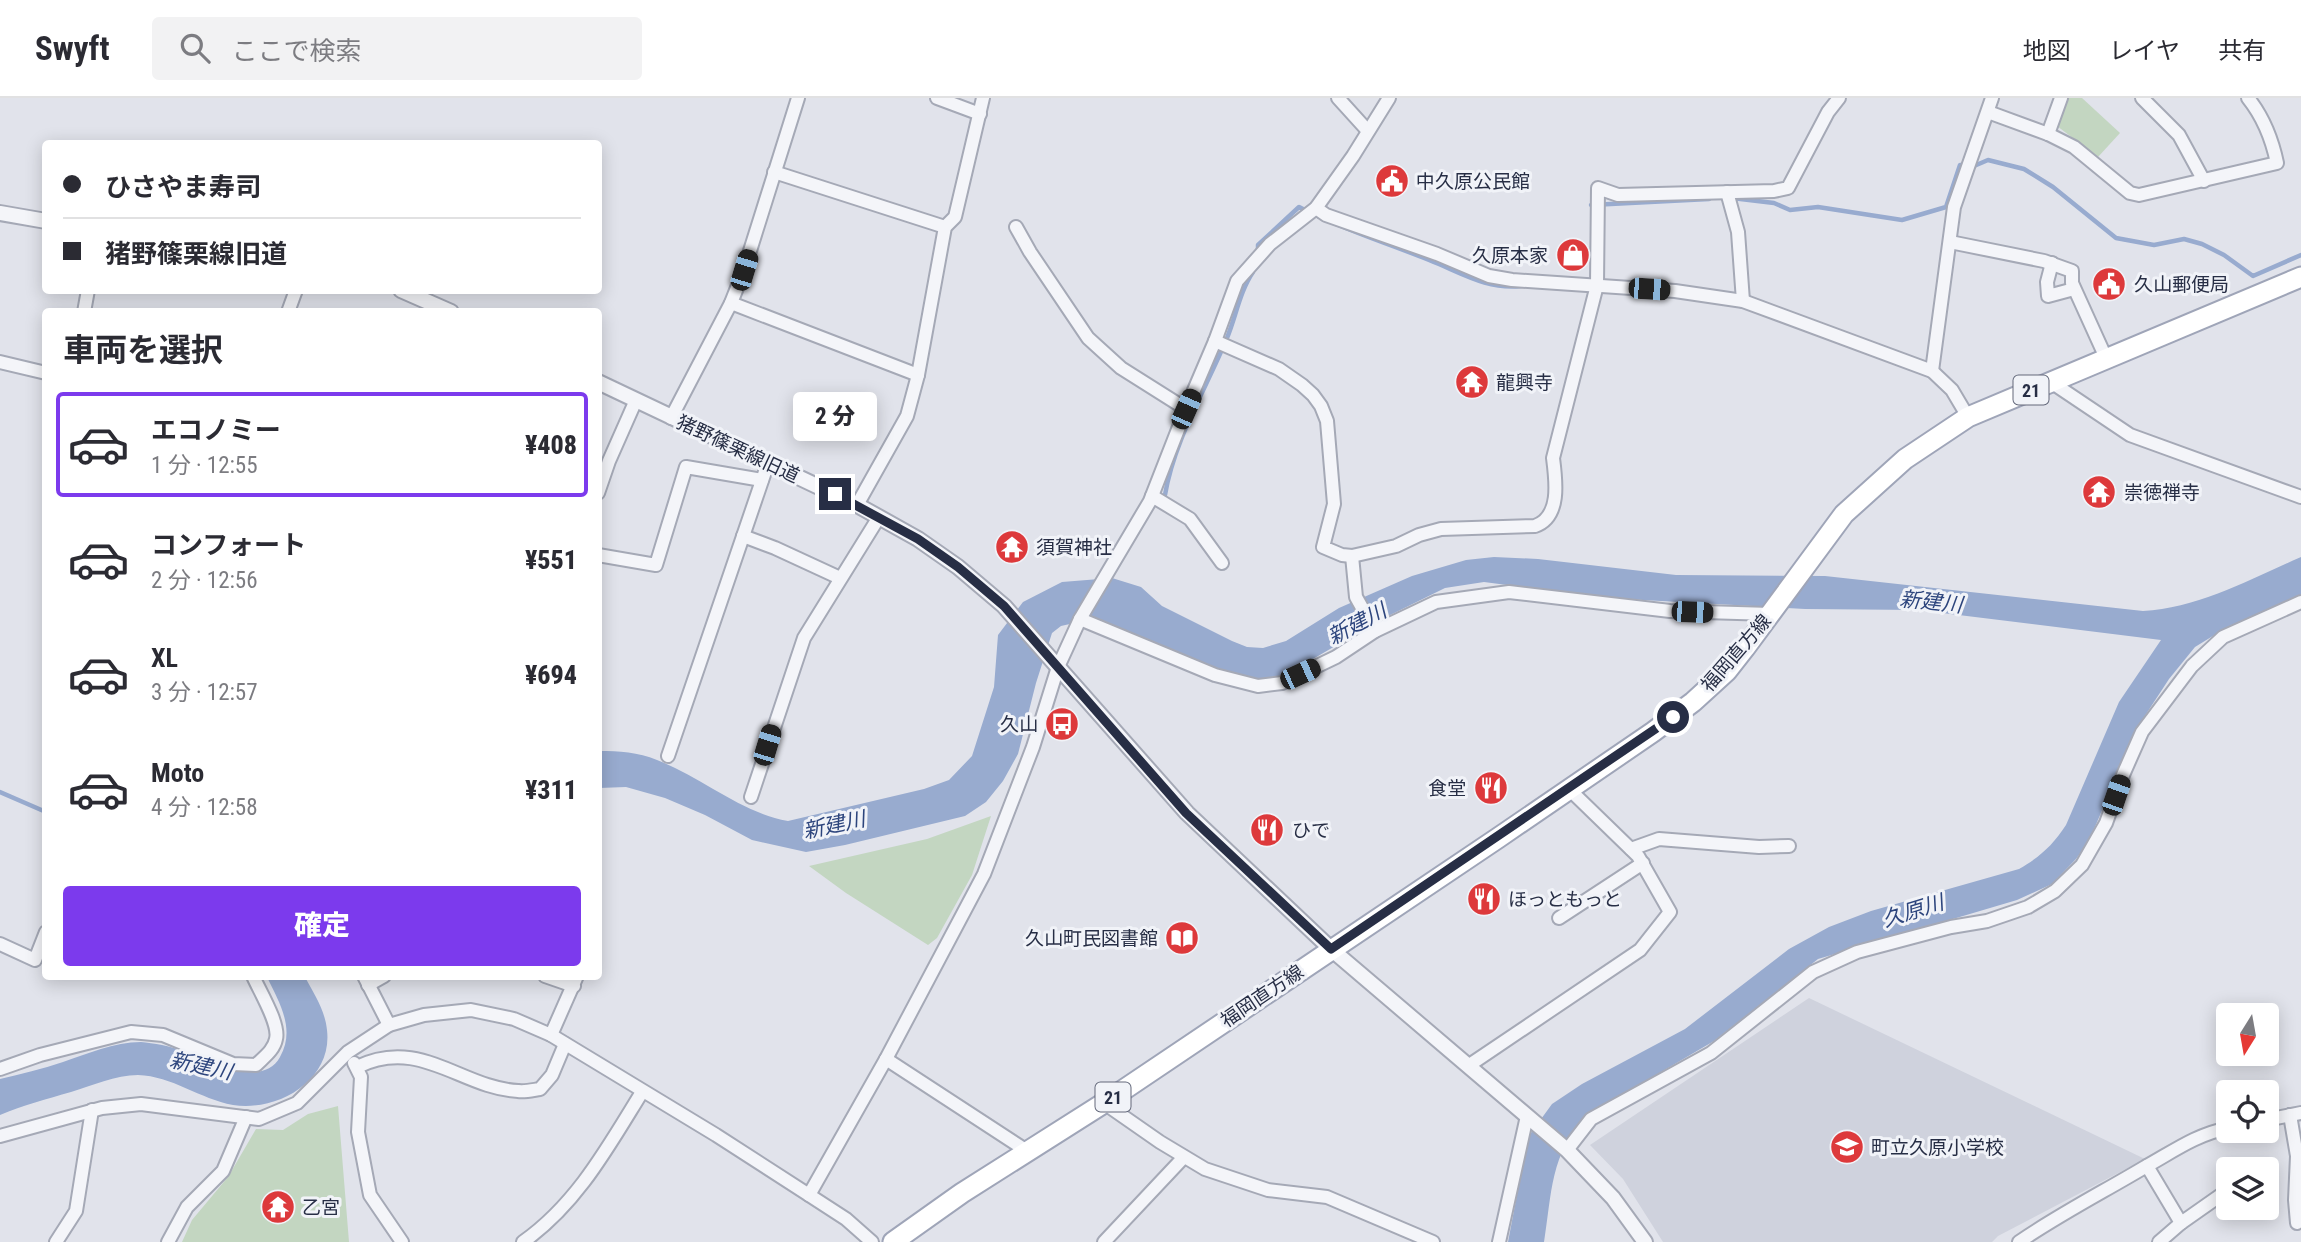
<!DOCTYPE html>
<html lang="ja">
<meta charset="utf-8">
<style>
body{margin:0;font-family:"Roboto Condensed","Noto Sans JP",sans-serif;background:#f2f2f3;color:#2b2b33;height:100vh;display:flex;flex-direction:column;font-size:26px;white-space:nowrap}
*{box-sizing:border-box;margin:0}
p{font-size:23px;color:#7c7c81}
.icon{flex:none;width:38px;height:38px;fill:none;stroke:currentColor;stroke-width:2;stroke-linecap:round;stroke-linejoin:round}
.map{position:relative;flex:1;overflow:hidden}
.sheet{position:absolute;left:42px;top:210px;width:560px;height:672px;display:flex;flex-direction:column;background:#fff;border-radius:7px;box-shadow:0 4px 18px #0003}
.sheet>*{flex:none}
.banner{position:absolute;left:42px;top:42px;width:560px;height:154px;border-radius:7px;box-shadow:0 4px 18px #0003;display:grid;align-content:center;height:154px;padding:0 21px;background:#fff}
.needle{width:46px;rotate:191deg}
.controls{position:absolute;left:2216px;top:905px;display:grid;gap:14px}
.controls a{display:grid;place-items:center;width:63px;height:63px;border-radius:7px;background:#fff;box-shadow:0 4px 18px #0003;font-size:35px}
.end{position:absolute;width:32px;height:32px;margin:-16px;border:9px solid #272e45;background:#fff;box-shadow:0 0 0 4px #fff}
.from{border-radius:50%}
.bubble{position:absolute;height:49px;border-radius:7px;background:#fff;box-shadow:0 4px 18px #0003;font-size:23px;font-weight:800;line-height:49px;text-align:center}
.car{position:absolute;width:21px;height:42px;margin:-21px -10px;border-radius:9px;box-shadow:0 0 5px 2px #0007;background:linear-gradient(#222 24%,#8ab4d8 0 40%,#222 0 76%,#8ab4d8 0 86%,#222 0)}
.banner b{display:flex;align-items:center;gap:24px;height:66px;font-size:26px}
.banner b+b{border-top:2px solid #e1e1e2}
.banner i{width:18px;height:18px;background:#2b2b33}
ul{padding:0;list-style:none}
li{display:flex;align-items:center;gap:21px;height:105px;margin:0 14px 10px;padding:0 7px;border:4px solid transparent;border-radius:7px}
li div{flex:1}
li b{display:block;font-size:26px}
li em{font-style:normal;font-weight:800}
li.current{border-color:#7c3aed}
li>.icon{width:63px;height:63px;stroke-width:1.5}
h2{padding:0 21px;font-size:32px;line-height:84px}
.primary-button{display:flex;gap:14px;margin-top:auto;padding:14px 21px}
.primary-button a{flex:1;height:80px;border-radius:7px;background:#7c3aed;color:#fff;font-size:28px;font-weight:800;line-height:80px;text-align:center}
header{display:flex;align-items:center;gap:42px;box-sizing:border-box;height:98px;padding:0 35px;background:#fff;border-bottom:2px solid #e1e1e2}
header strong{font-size:33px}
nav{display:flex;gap:38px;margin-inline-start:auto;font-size:24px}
.search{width:490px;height:63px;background:#f2f2f3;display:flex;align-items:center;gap:18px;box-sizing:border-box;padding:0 24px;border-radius:7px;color:#7c7c81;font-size:26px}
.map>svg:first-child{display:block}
.built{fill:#cfd2dd}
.green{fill:#c3d6c1}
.water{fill:#98abcf}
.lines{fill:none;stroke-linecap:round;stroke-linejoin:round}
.stream{stroke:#98abcf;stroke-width:4.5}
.minor-casing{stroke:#a5a9b6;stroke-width:16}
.tertiary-casing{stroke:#a5a9b6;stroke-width:18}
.primary-casing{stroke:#9fa5b8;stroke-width:23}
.minor{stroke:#f4f5f9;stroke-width:12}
.tertiary{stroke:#f4f5f9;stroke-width:14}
.primary{stroke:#fff;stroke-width:19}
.route{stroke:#272e45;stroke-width:9}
.labels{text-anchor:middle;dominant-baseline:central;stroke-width:6;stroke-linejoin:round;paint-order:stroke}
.shield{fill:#f1f3f8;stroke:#64697b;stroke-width:2}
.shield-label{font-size:18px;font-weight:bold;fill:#272e45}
.poi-label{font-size:19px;fill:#272e45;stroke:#f1f3f8;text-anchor:start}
.street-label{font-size:19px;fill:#272e45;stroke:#f1f3f8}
.water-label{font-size:21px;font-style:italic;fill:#2d457d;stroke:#f1f3f8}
</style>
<header>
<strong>Swyft</strong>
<div class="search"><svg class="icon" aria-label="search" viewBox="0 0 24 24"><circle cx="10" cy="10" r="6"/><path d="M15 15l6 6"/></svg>ここで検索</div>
<nav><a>地図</a><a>レイヤ</a><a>共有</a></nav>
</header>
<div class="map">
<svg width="2301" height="1144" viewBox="0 0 2301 1144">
<rect width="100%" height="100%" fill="#e1e3eb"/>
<!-- built -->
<polygon class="built" points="1809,900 2145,1061 1998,1138 1992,1144 1663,1144 1623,1081 1590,1047"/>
<!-- green -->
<g class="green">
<polygon points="2068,0 2082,0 2120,35 2098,59 2057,28"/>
<polygon points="991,718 972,777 937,840 928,847 846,795 809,768 927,741"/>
<polygon points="338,1008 349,1144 182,1144 192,1122 228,1079 256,1031 283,1032 308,1016"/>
</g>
<!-- water -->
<g class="water">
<path d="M1494,459L1538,461L1676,477L1825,478L2143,513C2199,510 2250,481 2301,459V498L2221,533L2195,549L2169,581L2137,630L2089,743L2076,761L2052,786L2017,802L1818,861L1714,943L1586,1018C1550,1056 1552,1095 1544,1144H1508L1528,1039L1552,1006L1582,986L1685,931L1789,851L1829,829L1871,813L2019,771C2040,759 2053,747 2066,727L2119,604L2161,542L1918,512L1805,511L1606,500L1484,484L1445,490L1378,523L1289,575L1272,581L1255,582L1229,577L1096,520L1061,528L1052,535L1036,585L1018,656L1003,683L986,704L965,718L845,747L806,754L752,742L705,717L665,700L626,689L599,690V653C619,653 638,654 657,662C702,679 739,714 788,723L924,691L949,682L972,658L994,589L998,537L1023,504L1062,484L1112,480L1141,489L1162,508L1232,543L1247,549L1263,550L1286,543L1339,510L1412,478L1466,462Z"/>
<path d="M267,879H305C314,896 325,912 327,932C333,982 278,1014 233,1007C200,1001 172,978 138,977C116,977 91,988 71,994C47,1001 23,1007 0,1017V981C21,976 42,971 63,964C87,956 114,944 141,944C153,945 171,948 183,953C208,962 262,992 280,959C296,931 279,904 267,879Z"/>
</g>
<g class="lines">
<!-- stream -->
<g class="stream">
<polyline points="1732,100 1774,105 1790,112 1818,109 1902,122 1946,109 1960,67 1974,68 1988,62 2024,71 2053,89 2116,140 2154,147 2184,141 2202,146 2224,157 2253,178 2301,157"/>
<polyline points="1591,107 1709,101"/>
<path d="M1258,156V147L1299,109C1341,131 1385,144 1429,162C1460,174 1487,192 1521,188"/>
<path d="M1165,397C1174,342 1206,291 1227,240C1236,218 1240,193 1253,174"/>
<polyline points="0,694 46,714"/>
</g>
<!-- minor casing -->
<g class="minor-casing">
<g id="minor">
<polyline points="937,0 980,16"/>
<polyline points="1338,0 1367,32"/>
<polyline points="2142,0 2179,37 2204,83"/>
<path d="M1988,14L2048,36L2074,49L2130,95L2139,97L2277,65C2272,41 2264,20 2248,0"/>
<polyline points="2048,36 2061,0"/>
<polyline points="774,74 945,129"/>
<polyline points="1727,94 1738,134 1743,203"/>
<polyline points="1316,110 1326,117 1437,156 1489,178 1512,182 1675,193 1743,203 1932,273 1952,292 1968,319"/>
<polyline points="1016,129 1030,154 1088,240 1121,270 1186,311"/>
<polyline points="1950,144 2044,163 2072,173 2072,185 2106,260"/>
<polyline points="2052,165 2047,184 2048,198 2074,191"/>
<polyline points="731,205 918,277"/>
<polyline points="84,214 88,192"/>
<polyline points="288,214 296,192"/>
<path d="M1215,243L1279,271L1302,287L1313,297L1321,308L1327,323L1334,406L1323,449L1342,457L1352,458L1396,448L1419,437L1441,431L1535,428C1561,419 1556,383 1553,360L1597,187L1598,90L1618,97L1774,93L1788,90L1828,14L1839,0"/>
<polyline points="0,264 46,275"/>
<polyline points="1932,273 1954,109 1992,0"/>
<polyline points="2051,284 2130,337 2301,399"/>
<polyline points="671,320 731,205 744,172 798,0"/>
<polyline points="598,395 609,363 636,302"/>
<polyline points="1152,398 1190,421 1222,465"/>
<polyline points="857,407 907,318 918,277 945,129 955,119 983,0"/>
<polyline points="743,438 775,450 840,480"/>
<polyline points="598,457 656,467 686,369 762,382"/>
<polyline points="1352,458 1356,499 1375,533"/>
<polyline points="1080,521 1215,577 1258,588 1282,585 1336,559 1375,533 1436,504 1509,494 1670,513 1771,516"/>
<polyline points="668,658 768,365"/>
<polyline points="751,699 804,540 879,419"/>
<polyline points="1631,751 1659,741 1759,749 1789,748"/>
<polyline points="1559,820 1643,765"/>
<polyline points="0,846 35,862 46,834"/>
<polyline points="364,878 389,927"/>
<polyline points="545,878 574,888"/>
<polyline points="368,887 384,878"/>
<polyline points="551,937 577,878"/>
<polyline points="886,961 1027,1053"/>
<polyline points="354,965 361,979 358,1034 370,1097 402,1144"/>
<polyline points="1468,968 1640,852 1670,814 1638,758 1569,691"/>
<path d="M357,969C420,938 461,990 518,993C525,994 533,992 540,991L552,977L565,946"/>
<path d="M0,971L40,957L131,934L163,937L233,966L256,967C264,959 274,952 276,941C280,926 259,892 253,878"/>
<polyline points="1104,1005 1160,1044 1205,1071 1268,1092 1327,1099 1433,1144"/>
<polyline points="2290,1017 2297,1058 2295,1102 2297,1125"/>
<polyline points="2266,1022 2301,1015"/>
<polyline points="0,1038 102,1010 141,1006 259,1021 297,1005 348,954 389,927 424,917 471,912 514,921 551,937 716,1037 809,1097 846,1121 872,1144"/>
<polyline points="1567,1052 1591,1021 1711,955 1813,874 1857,854 1951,829 1987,823 2028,809 2055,793 2082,767 2106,725 2123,677 2142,634 2192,568 2223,539 2301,504"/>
<polyline points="2147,1068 2181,1125"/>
<polyline points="809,1097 886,961 984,776 1033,649 1058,569 1080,521 1150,403 1186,311 1215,243 1237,183 1270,146 1316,110 1353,58 1389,0"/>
<polyline points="56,1144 76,1113 92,1012"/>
<polyline points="168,1144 187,1109 223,1073 246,1019"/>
<path d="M523,1144C577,1106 608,1049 642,994"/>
<polyline points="1104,1144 1184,1059"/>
<polyline points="1499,1144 1527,1018"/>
<path d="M2019,1144C2060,1116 2103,1094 2145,1069C2174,1053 2195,1037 2228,1030"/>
<polyline points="2159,1144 2181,1125 2228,1092"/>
</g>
</g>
<!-- tertiary casing -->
<g class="tertiary-casing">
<g id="tertiary">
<polyline points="0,115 46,123"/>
<polyline points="401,192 451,214"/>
<polyline points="598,284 857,407 918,441 958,469 1004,508 1187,715 1331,851 1567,1052 1613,1100 1645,1144"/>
</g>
</g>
<!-- primary casing -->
<g class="primary-casing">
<polyline id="primary" points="893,1144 962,1095 1104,1005 1498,740 1653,634 1693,604 1727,573 1745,550 1844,416 1905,361 1968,319 2301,179"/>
</g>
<!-- minor -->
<use href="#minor" class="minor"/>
<!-- tertiary -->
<use href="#tertiary" class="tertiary"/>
<!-- primary -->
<use href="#primary" class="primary"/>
</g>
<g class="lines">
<!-- route -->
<polyline class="route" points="835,396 918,441 958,469 1004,508 1186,715 1331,851 1673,619"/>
</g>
<!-- icons -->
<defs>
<g id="civic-disc" transform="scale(1.75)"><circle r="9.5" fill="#dd393b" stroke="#f1f3f8"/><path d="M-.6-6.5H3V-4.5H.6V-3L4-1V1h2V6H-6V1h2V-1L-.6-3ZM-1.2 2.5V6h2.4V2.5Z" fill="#fff"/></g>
<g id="shop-disc" transform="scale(1.75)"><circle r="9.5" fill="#dd393b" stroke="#f1f3f8"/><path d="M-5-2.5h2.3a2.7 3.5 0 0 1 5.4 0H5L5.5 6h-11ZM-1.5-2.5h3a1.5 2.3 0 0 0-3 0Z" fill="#fff"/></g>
<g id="temple-disc" transform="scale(1.75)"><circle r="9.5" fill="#dd393b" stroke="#f1f3f8"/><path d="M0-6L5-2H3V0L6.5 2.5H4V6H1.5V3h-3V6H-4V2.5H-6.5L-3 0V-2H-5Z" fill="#fff"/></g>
<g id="bus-disc" transform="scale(1.75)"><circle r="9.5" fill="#dd393b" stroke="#f1f3f8"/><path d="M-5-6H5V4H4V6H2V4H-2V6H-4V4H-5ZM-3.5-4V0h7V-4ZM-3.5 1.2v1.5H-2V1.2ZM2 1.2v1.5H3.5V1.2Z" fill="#fff"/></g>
<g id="restaurant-disc" transform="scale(1.75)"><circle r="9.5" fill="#dd393b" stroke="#f1f3f8"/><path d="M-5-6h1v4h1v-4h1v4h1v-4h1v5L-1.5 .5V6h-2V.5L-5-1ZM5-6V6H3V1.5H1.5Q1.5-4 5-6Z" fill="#fff"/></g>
<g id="library-disc" transform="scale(1.75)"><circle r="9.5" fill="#dd393b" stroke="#f1f3f8"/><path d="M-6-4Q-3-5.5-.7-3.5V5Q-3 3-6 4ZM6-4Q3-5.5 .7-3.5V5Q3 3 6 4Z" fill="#fff"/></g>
<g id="school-disc" transform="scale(1.75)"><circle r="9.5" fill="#dd393b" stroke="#f1f3f8"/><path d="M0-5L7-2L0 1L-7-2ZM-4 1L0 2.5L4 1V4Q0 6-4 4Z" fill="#fff"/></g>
</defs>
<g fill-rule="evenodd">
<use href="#civic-disc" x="1392" y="83"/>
<use href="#shop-disc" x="1573" y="157"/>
<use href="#civic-disc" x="2109" y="186"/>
<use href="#temple-disc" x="1472" y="284"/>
<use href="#temple-disc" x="2099" y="394"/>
<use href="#temple-disc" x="1012" y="449"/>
<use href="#bus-disc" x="1062" y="626"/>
<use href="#restaurant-disc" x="1491" y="690"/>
<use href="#restaurant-disc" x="1267" y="732"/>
<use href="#restaurant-disc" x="1484" y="801"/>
<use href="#library-disc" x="1182" y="840"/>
<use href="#school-disc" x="1847" y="1049"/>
<use href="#temple-disc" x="278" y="1109"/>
</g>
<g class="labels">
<!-- shield labels -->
<g class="shield">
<rect x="2013.5" y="277.5" width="35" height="29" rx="5"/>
<rect x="1095.5" y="984.5" width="35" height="29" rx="5"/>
</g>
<g class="shield-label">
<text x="2031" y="292">21</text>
<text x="1113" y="999">21</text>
</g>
<!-- poi labels -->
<g class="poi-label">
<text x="1416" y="83">中久原公民館</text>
<text x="1548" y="157" text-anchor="end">久原本家</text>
<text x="2134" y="186">久山郵便局</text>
<text x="1496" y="284">龍興寺</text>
<text x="2124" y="394">崇徳禅寺</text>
<text x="1036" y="449">須賀神社</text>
<text x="1038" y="626" text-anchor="end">久山</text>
<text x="1466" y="690" text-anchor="end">食堂</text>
<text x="1292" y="732">ひで</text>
<text x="1508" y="801">ほっともっと</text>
<text x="1158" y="840" text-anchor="end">久山町民図書館</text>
<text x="1871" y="1049">町立久原小学校</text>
<text x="302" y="1109">乙宮</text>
</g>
<!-- street labels -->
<g class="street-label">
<text transform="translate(738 351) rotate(25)">猪野篠栗線旧道</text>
<text transform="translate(1736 555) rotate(-49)">福岡直方線</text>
<text transform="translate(1262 898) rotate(-34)">福岡直方線</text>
</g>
<!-- water labels -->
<g class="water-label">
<text transform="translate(1931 504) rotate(6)">新建川</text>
<text transform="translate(1357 526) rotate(-28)">新建川</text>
<text transform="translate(834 727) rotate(-12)">新建川</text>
<text transform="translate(1913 813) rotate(-17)">久原川</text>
<text transform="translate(201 968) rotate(12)">新建川</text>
</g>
</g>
</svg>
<div class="controls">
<a><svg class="needle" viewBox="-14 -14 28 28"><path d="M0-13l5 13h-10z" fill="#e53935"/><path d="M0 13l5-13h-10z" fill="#7c7c81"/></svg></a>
<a><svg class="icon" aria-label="locate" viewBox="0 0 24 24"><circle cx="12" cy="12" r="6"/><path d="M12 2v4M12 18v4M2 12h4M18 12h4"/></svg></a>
<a><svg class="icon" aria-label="layers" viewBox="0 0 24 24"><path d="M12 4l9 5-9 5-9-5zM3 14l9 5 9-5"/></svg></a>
</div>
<i class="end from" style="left:1673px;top:619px"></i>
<i class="end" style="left:835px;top:396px"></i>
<div class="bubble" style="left:793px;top:294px;width:84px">2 分</div>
<i class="car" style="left:744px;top:172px;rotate:17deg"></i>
<i class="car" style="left:1649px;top:191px;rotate:94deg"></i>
<i class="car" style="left:1186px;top:311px;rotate:24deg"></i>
<i class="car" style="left:1692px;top:514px;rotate:92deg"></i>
<i class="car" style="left:1300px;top:576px;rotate:65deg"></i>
<i class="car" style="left:767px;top:647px;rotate:17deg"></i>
<i class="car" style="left:2116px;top:697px;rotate:19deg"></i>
<div class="banner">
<b><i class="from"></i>ひさやま寿司</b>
<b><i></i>猪野篠栗線旧道</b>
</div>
<section class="sheet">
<h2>車両を選択</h2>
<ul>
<li class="current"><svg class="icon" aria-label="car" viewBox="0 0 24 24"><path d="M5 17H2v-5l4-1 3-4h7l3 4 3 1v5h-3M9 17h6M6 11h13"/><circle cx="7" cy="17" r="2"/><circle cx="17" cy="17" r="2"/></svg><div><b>エコノミー</b><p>1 分 · 12:55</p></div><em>¥408</em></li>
<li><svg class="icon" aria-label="car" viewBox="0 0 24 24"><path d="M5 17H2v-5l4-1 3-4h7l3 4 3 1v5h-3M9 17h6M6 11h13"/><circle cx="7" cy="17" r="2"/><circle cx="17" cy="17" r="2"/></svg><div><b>コンフォート</b><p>2 分 · 12:56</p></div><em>¥551</em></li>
<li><svg class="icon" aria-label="car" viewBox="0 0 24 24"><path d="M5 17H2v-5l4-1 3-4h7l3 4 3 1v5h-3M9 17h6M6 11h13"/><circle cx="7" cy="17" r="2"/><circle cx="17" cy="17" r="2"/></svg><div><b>XL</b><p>3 分 · 12:57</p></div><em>¥694</em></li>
<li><svg class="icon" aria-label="car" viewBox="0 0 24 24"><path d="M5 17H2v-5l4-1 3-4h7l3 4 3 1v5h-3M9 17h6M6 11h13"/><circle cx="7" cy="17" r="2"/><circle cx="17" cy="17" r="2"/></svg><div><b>Moto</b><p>4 分 · 12:58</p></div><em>¥311</em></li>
</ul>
<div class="primary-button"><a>確定</a></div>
</section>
</div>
